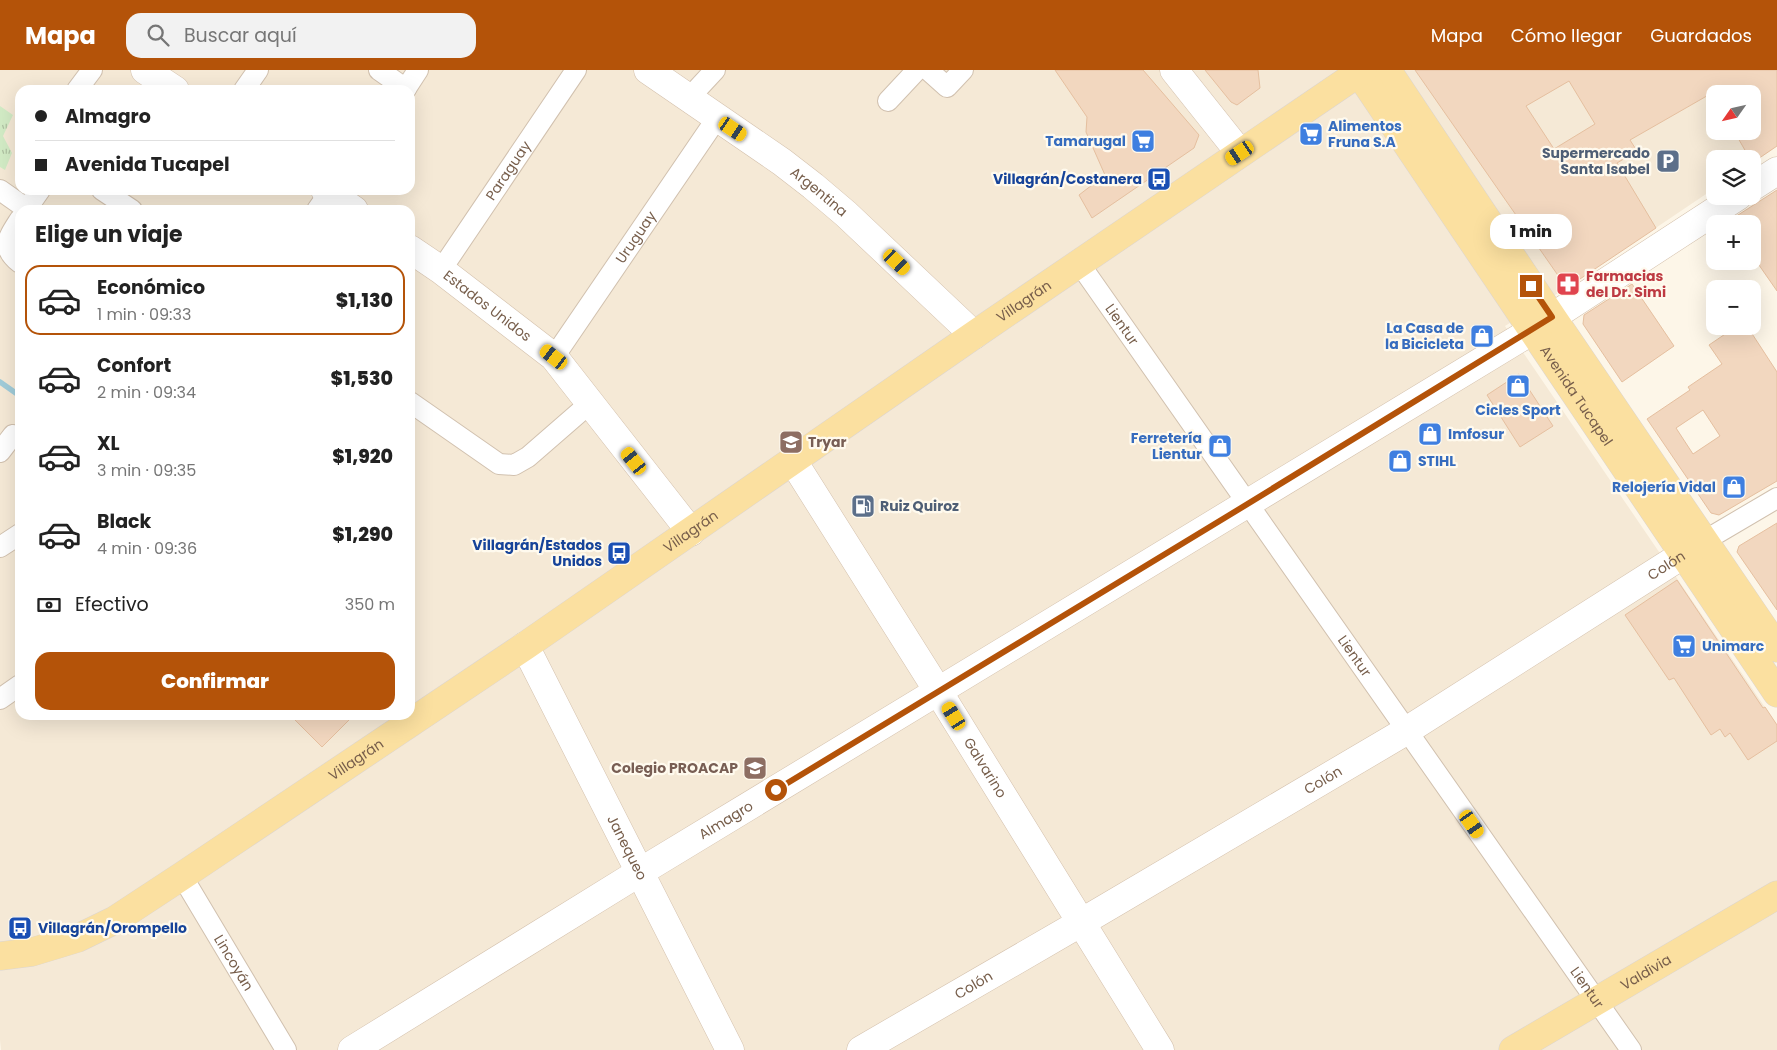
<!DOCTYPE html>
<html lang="es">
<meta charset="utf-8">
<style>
body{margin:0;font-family:Poppins,sans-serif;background:#f2f2f2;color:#222;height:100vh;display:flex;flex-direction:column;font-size:19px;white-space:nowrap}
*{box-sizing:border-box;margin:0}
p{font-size:16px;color:#767676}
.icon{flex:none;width:28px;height:28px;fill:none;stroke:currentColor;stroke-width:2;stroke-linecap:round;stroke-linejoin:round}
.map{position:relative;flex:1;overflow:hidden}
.details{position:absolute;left:15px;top:135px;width:400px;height:515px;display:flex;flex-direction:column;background:#fff;border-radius:15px;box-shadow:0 5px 20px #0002}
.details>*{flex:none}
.guide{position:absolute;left:15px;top:15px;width:400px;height:110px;border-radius:15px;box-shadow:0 5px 20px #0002;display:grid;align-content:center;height:110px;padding:0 20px;background:#fff}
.needle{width:32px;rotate:236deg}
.buttons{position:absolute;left:1706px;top:15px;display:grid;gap:10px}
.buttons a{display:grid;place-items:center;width:55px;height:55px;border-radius:10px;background:#fff;box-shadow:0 5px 20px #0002;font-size:25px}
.end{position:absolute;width:22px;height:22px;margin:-11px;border:6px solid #b45309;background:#fff;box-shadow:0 0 0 2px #fff}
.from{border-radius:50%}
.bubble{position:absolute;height:35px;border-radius:15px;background:#fff;box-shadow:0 5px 20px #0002;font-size:16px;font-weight:800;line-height:35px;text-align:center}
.car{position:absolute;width:15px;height:30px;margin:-15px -8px;border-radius:6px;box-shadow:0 0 4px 1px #0007;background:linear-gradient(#f5c518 24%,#345 0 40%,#f5c518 0 76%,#345 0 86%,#f5c518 0)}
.guide b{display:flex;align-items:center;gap:18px;height:48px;font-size:19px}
.guide b+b{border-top:1px solid #e0e0e0}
.guide i{width:12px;height:12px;background:#222}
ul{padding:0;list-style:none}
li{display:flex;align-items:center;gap:15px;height:70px;margin:0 10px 8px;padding:0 10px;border:2px solid transparent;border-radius:15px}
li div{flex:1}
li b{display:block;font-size:19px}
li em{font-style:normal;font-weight:800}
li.selected{border-color:#b45309}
li>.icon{width:45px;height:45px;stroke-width:1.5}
h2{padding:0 20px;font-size:22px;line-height:60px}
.pay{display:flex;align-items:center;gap:12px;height:55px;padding:0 20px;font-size:19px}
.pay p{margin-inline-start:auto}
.button{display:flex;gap:10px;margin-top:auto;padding:10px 20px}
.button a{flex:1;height:58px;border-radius:15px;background:#b45309;color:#fff;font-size:20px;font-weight:800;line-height:58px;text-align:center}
header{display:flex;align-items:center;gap:30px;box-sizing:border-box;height:70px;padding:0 25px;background:#b45309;color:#fff}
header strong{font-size:24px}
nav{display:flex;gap:28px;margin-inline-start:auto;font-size:18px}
.search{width:350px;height:45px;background:#f2f2f2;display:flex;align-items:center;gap:12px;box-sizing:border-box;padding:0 18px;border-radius:15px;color:#767676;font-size:19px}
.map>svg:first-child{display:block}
.residential{fill:#f5e9d6;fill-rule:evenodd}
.park{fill:url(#park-tufts)}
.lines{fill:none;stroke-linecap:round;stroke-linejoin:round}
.stream{stroke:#a1ccd9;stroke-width:5.5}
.building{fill:#f2d7bf;stroke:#e5bf9f;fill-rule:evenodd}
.street-casing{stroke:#d1c1af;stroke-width:22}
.secondary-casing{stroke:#d4c1ad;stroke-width:29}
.primary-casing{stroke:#dcd5d0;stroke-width:29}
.street{stroke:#fff;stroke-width:20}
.secondary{stroke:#fff;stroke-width:28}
.primary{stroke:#fbe0a0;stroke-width:28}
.route{stroke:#b45309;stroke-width:6}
.labels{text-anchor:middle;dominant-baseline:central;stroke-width:4.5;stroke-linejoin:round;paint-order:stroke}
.shop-label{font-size:14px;font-weight:bold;fill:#366cbe;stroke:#fffaee;text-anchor:start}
.service-label{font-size:14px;font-weight:bold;fill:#4e5e75;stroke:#fffaee;text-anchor:end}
.street-label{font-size:14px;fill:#775e4b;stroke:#fffaee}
.transit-label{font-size:14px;font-weight:bold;fill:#164399;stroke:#fffaee;text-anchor:end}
.health-label{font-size:14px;font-weight:bold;fill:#be3a42;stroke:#fffaee;text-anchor:start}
.education-label{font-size:14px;font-weight:bold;fill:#785e54;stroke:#fffaee;text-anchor:start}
</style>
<header>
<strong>Mapa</strong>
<div class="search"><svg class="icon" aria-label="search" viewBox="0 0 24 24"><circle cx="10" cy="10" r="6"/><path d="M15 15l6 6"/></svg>Buscar aquí</div>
<nav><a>Mapa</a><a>Cómo llegar</a><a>Guardados</a></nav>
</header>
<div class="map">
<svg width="1777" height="980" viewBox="0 0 1777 980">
<defs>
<pattern id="park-tufts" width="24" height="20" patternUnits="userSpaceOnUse" patternTransform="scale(1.25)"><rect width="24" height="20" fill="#d2ebc5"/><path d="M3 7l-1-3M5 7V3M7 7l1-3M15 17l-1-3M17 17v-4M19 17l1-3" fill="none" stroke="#afc2a2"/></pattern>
</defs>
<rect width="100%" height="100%" fill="#fdf6e8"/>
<!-- residential -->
<path class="residential" d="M0,0H1777V76L1753,93L1752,89H1715V118L1571,215L1505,256L1777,655V980H1L0,970ZM20,20H410V120H20ZM1715,24H1752V61H1715ZM20,140H410V645H20Z"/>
<!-- park -->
<polygon class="park" points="0,36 13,45 3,66 12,83 5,100 0,97"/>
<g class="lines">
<!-- stream -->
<polyline class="stream" points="0,312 20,326"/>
</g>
<!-- building -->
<g class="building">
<polygon points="1055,0 1143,0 1199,65 1194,78 1092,148 1079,125 1105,105 1086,62 1087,47"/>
<polygon points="1205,0 1258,0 1260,18 1237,35 1231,32"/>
<path d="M1415,0H1777V76L1752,93V89H1750L1734,61H1752V24L1712,23L1630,70L1637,81L1617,93L1656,158L1571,215L1564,214ZM1569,11L1595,54L1554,79L1526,36Z"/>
<polygon points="1777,120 1777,221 1752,185 1752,154 1724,154"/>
<polygon points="1632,214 1674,276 1622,312 1583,254 1584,245"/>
<path d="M1737,256H1747L1777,302V411L1719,445L1711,443L1647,349L1690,320L1688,317L1722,294L1709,275ZM1703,340L1720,366L1693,384L1676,358Z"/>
<polygon points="1519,304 1553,356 1520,377 1487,325"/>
<polygon points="1777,453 1777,540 1737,482 1739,476"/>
<polygon points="1677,510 1763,638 1765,637 1777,655 1777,671 1748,690 1730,663 1725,667 1720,659 1711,665 1674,608 1669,610 1625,545"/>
<polygon points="290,645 354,645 322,677"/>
</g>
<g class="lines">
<!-- street casing -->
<g class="street-casing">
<g id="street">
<polyline points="379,0 406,19"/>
<polyline points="928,0 947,17 963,0"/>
<polyline points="77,20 92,0"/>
<polyline points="244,20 258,0"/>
<polyline points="405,20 418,0"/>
<polyline points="689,28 715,0"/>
<polyline points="888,31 917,0"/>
<polyline points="0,120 27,139"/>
<polyline points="102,120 132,140"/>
<polyline points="26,140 40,120"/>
<polyline points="317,140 331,120"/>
<path d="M20,149C8,168 0,177 20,193"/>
<path id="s1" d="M1079,193L1631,980"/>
<path id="s2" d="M441,200L576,0"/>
<path id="s3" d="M554,287L717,48"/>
<polyline points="410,332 499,394 514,395 528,387 589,334"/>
<polyline points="0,382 13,365"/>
<polyline points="1704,471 1777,428"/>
<polyline points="0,477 20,464"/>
<polyline points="0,629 20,615"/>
<path id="s4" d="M182,806L286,980"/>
</g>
</g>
<!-- secondary casing -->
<g class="secondary-casing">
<g id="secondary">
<polyline points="145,0 175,20"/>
<path id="s5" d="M648,0L782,92L813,116L846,144L974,265"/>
<polyline points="1174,0 1240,83"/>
<polyline points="1752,117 1777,101"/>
<polyline points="325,120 354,140"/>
<path id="s6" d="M410,179L441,200L554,287L691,462"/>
<path id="s7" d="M793,391L938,621L1160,980"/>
<path id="s8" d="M525,576L730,980"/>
<path id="s9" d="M352,980L640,802L1520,268L1738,126"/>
<path id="s10" d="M861,980L1082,852L1406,661L1703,472"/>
</g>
</g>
<!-- primary casing -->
<g class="primary-casing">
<g id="primary">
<polyline points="1387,0 1552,247 1777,578"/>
<path id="s11" d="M1359,3L1777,623"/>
<path id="s12" d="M0,886L32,882L78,868L115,850L182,806L525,576L974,265L1363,0"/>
<path id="s13" d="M1513,980L1777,825"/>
</g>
</g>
<!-- street -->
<use href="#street" class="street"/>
<!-- secondary -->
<use href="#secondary" class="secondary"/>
<!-- primary -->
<use href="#primary" class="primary"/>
</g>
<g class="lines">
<!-- route -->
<polyline class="route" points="776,720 1236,441 1552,247 1531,216"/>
</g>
<!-- icons -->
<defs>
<g id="supermarket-square" transform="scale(1.25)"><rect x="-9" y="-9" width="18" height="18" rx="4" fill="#3f7fe0" stroke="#fffaee"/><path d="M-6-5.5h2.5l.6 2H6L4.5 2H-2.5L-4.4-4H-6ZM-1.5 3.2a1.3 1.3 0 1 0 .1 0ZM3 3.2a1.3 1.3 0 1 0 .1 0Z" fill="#fff"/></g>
<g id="parking-square" transform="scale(1.25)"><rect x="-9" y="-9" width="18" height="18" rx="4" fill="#5c6f8a" stroke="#fffaee"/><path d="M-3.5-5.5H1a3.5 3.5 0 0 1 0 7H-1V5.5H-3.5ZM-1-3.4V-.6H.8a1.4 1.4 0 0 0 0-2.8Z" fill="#fff"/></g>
<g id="bus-square" transform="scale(1.25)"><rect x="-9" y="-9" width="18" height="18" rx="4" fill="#1a4fb4" stroke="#fffaee"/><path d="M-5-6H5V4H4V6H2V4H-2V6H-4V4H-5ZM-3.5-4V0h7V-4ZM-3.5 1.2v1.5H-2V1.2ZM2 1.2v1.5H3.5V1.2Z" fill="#fff"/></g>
<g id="pharmacy-square" transform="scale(1.25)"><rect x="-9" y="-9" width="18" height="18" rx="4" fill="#e0444e" stroke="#fffaee"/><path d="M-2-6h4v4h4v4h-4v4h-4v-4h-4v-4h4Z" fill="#fff"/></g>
<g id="shop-square" transform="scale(1.25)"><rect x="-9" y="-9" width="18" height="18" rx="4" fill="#3f7fe0" stroke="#fffaee"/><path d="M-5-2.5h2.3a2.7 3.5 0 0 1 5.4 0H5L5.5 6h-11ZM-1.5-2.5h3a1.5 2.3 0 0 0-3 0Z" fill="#fff"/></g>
<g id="school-square" transform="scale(1.25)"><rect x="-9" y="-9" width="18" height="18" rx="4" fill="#8d6e63" stroke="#fffaee"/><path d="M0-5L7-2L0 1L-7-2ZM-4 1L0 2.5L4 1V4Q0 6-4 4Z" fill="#fff"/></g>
<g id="fuel-square" transform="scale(1.25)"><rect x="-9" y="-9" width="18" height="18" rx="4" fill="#5c6f8a" stroke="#fffaee"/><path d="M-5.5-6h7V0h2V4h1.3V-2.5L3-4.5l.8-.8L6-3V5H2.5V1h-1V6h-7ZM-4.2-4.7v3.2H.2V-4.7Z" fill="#fff"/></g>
</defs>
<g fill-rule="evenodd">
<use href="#supermarket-square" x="1311" y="64"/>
<use href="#supermarket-square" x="1143" y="71"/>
<use href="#parking-square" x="1668" y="91"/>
<use href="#bus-square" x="1159" y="109"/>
<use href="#pharmacy-square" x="1568" y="214"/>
<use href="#shop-square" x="1482" y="266"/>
<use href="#shop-square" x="1518" y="316"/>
<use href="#shop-square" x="1430" y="364"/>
<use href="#school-square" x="791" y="372"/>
<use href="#shop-square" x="1220" y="376"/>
<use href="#shop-square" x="1400" y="391"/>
<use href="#shop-square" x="1734" y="417"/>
<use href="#fuel-square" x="863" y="436"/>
<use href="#bus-square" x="619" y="483"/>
<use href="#supermarket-square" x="1684" y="576"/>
<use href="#school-square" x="755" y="698"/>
<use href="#bus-square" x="20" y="858"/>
</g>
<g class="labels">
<!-- shop labels -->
<g class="shop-label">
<text x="1328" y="56">Alimentos<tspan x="1328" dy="16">Fruna S.A</tspan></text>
<text x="1126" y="71" text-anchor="end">Tamarugal</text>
<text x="1464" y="258" text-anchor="end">La Casa de<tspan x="1464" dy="16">la Bicicleta</tspan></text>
<text x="1518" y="340" text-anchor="middle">Cicles Sport</text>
<text x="1448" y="364">Imfosur</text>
<text x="1202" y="368" text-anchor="end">Ferretería<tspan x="1202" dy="16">Lientur</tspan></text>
<text x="1418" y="391">STIHL</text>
<text x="1716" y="417" text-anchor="end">Relojería Vidal</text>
<text x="1702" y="576">Unimarc</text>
</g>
<!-- service labels -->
<g class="service-label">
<text x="1650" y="83">Supermercado<tspan x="1650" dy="16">Santa Isabel</tspan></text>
<text x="880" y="436" text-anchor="start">Ruiz Quiroz</text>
</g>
<!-- street labels -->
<g class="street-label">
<text stroke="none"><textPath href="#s2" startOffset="120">Paraguay</textPath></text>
<text stroke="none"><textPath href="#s5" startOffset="210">Argentina</textPath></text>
<text stroke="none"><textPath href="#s3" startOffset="145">Uruguay</textPath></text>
<text stroke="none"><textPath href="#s12" startOffset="1221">Villagrán</textPath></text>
<text stroke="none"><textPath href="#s6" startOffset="96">Estados Unidos</textPath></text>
<text stroke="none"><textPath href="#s1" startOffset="75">Lientur</textPath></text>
<text stroke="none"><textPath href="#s11" startOffset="389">Avenida Tucapel</textPath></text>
<text stroke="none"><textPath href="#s12" startOffset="816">Villagrán</textPath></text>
<text stroke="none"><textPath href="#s10" startOffset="940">Colón</textPath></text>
<text stroke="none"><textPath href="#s1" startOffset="480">Lientur</textPath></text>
<text stroke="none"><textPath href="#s12" startOffset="411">Villagrán</textPath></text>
<text stroke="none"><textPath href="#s7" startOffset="362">Galvarino</textPath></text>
<text stroke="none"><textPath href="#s10" startOffset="535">Colón</textPath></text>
<text stroke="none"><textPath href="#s9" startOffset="439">Almagro</textPath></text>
<text stroke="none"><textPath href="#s8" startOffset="226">Janequeo</textPath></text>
<text stroke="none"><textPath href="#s4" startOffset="101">Lincoyán</textPath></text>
<text stroke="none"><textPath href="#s13" startOffset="154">Valdivia</textPath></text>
<text stroke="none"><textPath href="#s10" startOffset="130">Colón</textPath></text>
<text stroke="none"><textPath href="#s1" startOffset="885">Lientur</textPath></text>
</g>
<!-- transit labels -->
<g class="transit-label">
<text x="1142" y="109">Villagrán/Costanera</text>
<text x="602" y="475">Villagrán/Estados<tspan x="602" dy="16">Unidos</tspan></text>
<text x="38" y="858" text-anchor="start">Villagrán/Orompello</text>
</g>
<!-- health labels -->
<g class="health-label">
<text x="1586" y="206">Farmacias<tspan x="1586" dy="16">del Dr. Simi</tspan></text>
</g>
<!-- education labels -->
<g class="education-label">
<text x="808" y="372">Tryar</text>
<text x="738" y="698" text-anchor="end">Colegio PROACAP</text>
</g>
</g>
</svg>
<div class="buttons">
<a><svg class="needle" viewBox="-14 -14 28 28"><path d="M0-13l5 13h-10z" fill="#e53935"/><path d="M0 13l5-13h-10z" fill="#767676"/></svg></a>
<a><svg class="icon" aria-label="layers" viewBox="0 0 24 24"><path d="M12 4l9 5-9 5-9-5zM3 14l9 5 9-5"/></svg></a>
<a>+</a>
<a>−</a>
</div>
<i class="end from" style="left:776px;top:720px"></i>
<i class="end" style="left:1531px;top:216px"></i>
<div class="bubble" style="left:1490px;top:144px;width:82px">1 min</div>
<i class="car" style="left:733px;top:59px;rotate:124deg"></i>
<i class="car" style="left:1240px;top:83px;rotate:236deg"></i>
<i class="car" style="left:897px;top:192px;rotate:133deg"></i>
<i class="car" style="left:554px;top:287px;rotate:308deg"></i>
<i class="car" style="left:634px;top:391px;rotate:321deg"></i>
<i class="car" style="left:954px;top:646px;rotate:328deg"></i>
<i class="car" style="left:1472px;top:754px;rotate:145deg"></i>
<div class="guide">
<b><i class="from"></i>Almagro</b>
<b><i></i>Avenida Tucapel</b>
</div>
<section class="details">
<h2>Elige un viaje</h2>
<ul>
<li class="selected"><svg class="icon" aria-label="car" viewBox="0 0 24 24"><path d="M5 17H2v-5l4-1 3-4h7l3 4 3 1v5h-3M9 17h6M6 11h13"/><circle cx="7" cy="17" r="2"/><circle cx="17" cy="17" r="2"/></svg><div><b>Económico</b><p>1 min · 09:33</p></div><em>$1,130</em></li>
<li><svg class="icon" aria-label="car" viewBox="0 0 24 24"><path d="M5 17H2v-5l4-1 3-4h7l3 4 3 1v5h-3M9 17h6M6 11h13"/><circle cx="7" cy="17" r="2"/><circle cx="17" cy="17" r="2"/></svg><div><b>Confort</b><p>2 min · 09:34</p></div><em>$1,530</em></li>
<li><svg class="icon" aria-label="car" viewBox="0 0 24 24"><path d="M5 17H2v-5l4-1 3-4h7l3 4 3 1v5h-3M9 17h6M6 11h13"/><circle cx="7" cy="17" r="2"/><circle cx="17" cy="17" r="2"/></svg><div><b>XL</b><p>3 min · 09:35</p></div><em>$1,920</em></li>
<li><svg class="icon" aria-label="car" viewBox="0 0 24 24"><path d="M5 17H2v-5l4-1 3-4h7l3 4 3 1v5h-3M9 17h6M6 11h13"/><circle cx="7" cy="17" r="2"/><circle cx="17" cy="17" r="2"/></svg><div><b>Black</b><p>4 min · 09:36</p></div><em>$1,290</em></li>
</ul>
<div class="pay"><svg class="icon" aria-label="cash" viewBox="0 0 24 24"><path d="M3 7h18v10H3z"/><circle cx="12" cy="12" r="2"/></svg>Efectivo<p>350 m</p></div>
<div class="button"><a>Confirmar</a></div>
</section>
</div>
